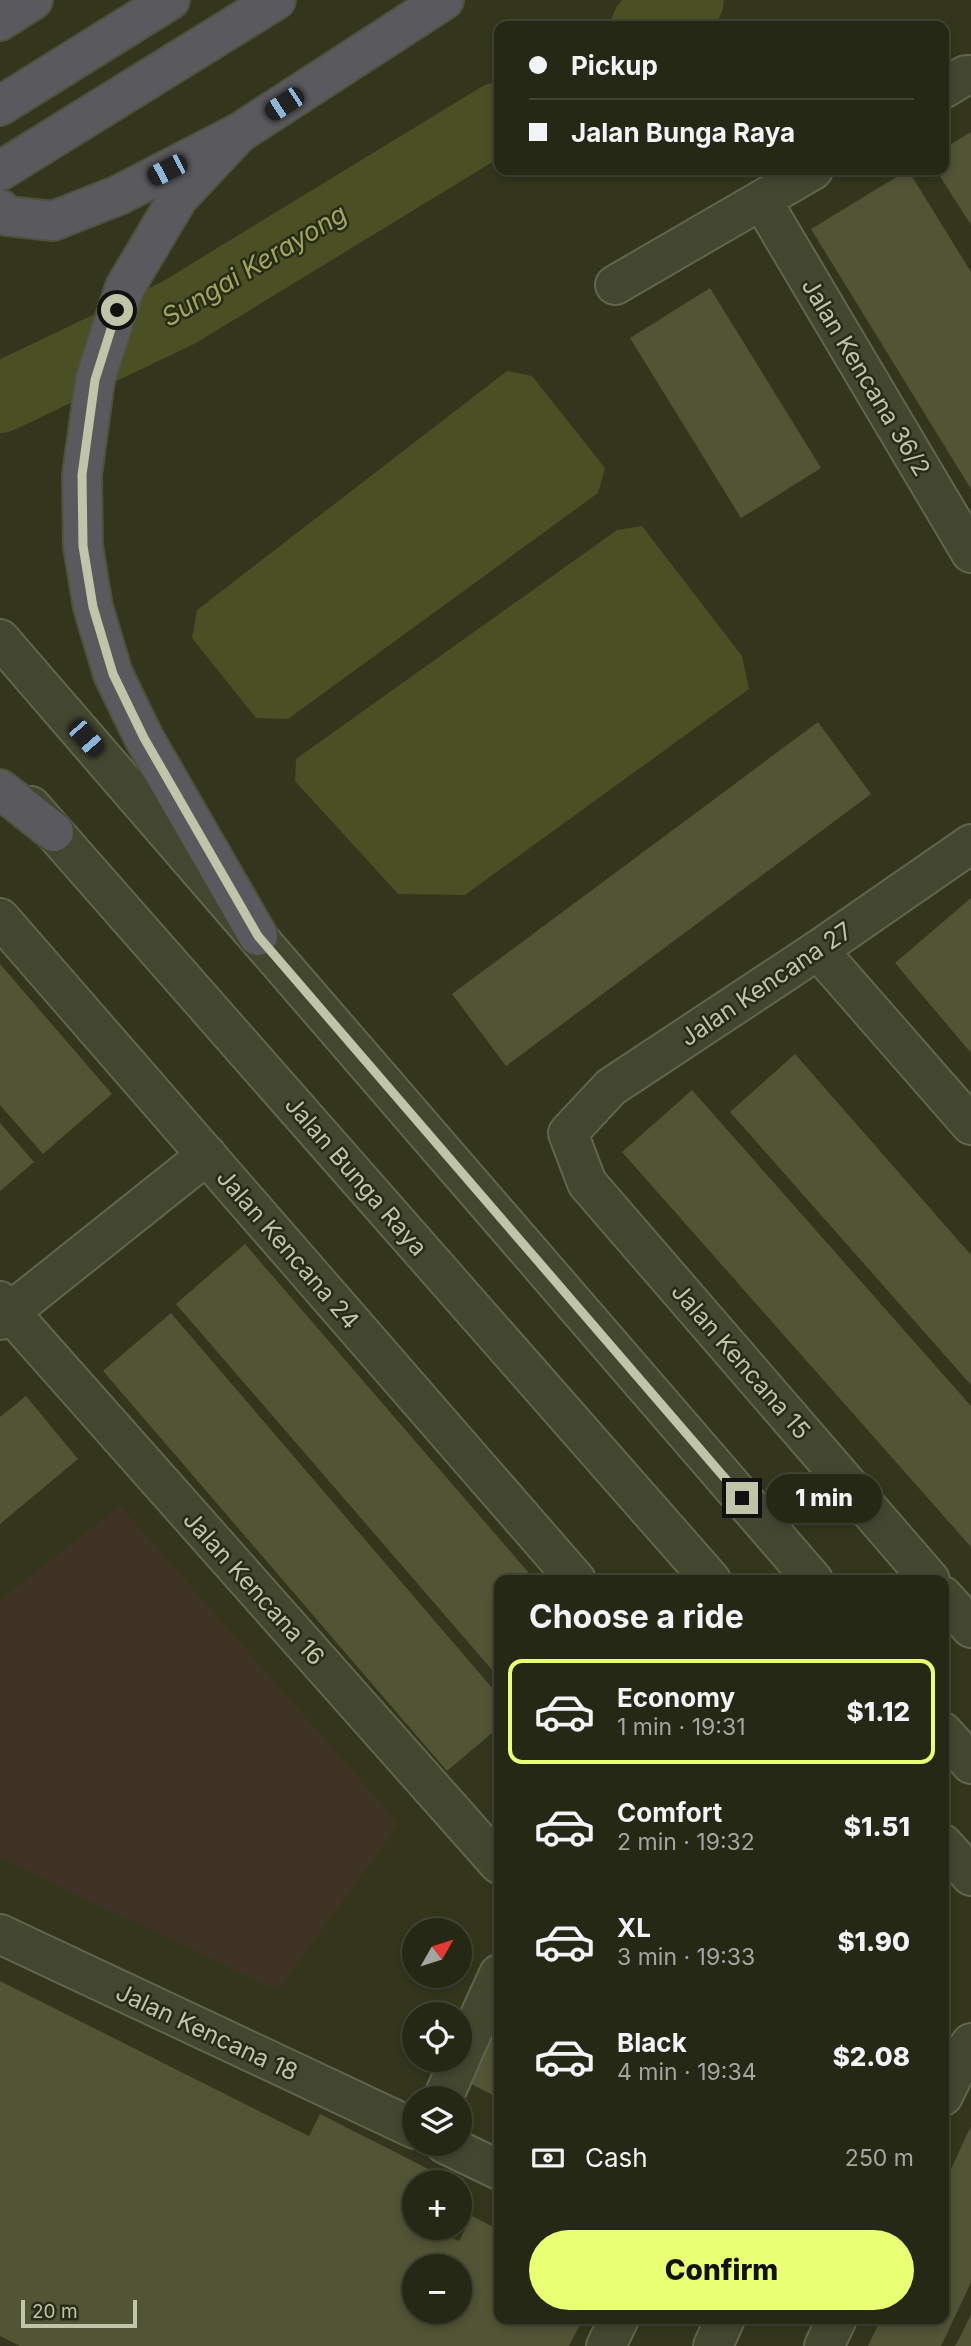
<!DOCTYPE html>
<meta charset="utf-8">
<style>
body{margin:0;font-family:Inter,sans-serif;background:#323423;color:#f1f3f6;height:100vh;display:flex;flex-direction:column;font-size:26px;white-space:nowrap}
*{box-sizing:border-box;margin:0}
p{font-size:23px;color:#a4a6a1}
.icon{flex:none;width:38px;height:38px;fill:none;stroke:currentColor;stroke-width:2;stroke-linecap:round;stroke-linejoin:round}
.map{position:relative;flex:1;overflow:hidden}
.details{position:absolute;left:494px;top:1575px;width:455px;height:749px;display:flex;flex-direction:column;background:#262816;border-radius:14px;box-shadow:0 4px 10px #0003,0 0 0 2px #424435}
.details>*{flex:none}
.hud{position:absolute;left:494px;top:21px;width:455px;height:154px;border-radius:14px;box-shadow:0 4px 10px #0003,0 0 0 2px #424435;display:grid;align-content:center;height:154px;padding:0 35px;background:#262816}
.needle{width:46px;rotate:51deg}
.buttons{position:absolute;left:402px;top:1918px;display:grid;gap:14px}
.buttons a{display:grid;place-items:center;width:70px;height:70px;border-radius:50%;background:#262816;box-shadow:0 4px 10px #0003,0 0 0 2px #424435;font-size:35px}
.scale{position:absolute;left:21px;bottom:18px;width:116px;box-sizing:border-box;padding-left:7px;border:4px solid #c0c4a9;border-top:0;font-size:19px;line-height:24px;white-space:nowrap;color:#c0c4a9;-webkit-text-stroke:5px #282b16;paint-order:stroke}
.end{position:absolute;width:32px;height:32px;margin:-16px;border:9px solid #c0c4a9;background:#111;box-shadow:0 0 0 4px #111}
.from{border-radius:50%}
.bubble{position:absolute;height:49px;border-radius:24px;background:#262816;box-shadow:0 4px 10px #0003,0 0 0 2px #424435;font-size:23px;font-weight:800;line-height:49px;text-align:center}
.car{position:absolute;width:21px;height:42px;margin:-21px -10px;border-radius:9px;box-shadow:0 0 5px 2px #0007;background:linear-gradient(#222 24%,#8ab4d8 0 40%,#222 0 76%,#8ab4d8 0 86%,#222 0)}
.hud b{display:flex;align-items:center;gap:24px;height:66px;font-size:26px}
.hud b+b{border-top:2px solid #424435}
.hud i{width:18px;height:18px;background:#f1f3f6}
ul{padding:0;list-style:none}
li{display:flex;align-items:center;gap:21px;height:105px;margin:0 14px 10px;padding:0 21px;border:4px solid transparent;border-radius:14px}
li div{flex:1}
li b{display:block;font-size:26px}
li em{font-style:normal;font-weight:800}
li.selected{border-color:#e9ff74}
li>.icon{width:63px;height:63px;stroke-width:1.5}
h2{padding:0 35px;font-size:32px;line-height:84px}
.pay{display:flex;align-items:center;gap:18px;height:77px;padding:0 35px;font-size:26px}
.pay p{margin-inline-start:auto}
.cta{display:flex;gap:14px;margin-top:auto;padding:14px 35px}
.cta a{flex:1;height:80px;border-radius:42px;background:#e9ff74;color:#111;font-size:28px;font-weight:800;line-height:80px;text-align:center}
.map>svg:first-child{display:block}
.green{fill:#3f3325}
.water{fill:#4a4f24}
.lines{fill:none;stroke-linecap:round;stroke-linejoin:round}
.river{stroke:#4a4f24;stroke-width:70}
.building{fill:#515435;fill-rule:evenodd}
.minor-casing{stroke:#61654d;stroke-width:42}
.tertiary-casing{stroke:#61654d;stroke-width:42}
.trunk-casing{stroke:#4e513b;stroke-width:42}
.minor{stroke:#444730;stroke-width:38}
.tertiary{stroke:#444730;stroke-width:38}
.trunk{stroke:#5a5a5e;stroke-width:38}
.route{stroke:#c0c4a9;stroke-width:9}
.labels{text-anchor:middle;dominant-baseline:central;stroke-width:5;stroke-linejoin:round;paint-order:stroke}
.street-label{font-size:24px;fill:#c0c4a9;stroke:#282b16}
.water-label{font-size:26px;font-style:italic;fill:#9fa75f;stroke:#282b16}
</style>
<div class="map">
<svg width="971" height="2346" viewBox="0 0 971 2346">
<rect width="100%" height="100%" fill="#33361d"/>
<!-- green -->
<polygon class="green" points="120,1506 399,1824 278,1990 0,1858 0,1600"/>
<!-- water -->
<g class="water">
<polygon points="507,371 532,376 605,468 598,493 288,719 256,718 192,638 197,610"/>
<polygon points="642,526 742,656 749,689 465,895 398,894 295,781 296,759 617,530"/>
</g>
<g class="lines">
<!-- river -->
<g class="river">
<polyline points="646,26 689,0"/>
<polyline points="0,398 178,313 499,117"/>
</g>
</g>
<!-- building -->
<g class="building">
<polygon points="971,132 971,225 936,170 943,170 943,149"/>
<polygon points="908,170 971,272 971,489 811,229"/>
<polygon points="710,288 821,468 741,518 630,338"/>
<polygon points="818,722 871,794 506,1066 452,994"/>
<polygon points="971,898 971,1053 895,963"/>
<polygon points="0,964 112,1094 43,1154 0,1105"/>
<polygon points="795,1054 971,1255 971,1385 730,1112"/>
<polygon points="692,1090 971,1406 971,1547 622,1152"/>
<polygon points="0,1123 34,1162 0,1191"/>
<polygon points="245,1244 535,1580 499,1580 499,1678 176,1304"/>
<polygon points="171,1313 499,1696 499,1727 447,1771 103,1371"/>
<polygon points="26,1396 78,1459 0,1524 0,1417"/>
<path d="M0,1981L309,2136L320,2114L448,2179L446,2182H415V2228H432L459,2241L472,2216L499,2230V2319H583L569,2346H20L0,2336ZM415,2266H460V2312H415Z"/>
<polygon points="499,2024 499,2098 469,2083"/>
<polygon points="971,2126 971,2282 969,2287 941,2346 868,2346 881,2319 943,2319 943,2186"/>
<polygon points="971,2314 971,2346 955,2346 962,2333"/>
</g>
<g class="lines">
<!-- minor casing -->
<g class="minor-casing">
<g id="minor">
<polyline points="943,89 966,75 971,75"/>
<polyline points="762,201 971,553"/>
<polyline points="615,285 813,170"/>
<polyline points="0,918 576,1580"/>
<polyline points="818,950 971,1125"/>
<polyline points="0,1301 499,1864"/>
<polyline points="0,1320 207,1155"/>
<polyline points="930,1580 587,1183 568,1133 611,1087 818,950 971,844"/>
<polyline points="943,1596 971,1628"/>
<polyline points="0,1934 415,2129"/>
<polyline points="460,2059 499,1974"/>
<polyline points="943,2096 965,2051 971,2043"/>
<polyline points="443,2098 460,2060"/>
<polyline points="445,2144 499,2170"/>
<polyline points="606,2346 619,2319"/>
<polyline points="713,2346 725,2319"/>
<polyline points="824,2346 837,2319"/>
</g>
</g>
<!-- tertiary casing -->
<g class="tertiary-casing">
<g id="tertiary">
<polyline points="0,639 813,1580"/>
<polyline points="31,806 711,1580"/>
<polyline points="943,1732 971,1764"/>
<polyline points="943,1844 971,1876"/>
</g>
</g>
<!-- trunk casing -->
<g class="trunk-casing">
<g id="trunk">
<polyline points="0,21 33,0"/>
<polyline points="0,106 170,0"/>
<polyline points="239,133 178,198 125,287 95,380 82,475 83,546 93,607 113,674 144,738 258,936"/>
<polyline points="0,171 276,0"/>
<polyline points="0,209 7,216 53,221 119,195 239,133 444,0"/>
<polyline points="0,789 54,832"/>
</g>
</g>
<!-- minor -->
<use href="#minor" class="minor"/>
<!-- tertiary -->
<use href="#tertiary" class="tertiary"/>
<!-- trunk -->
<use href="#trunk" class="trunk"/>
</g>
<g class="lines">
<!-- route -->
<polyline class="route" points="117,310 95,380 82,475 83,546 93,607 113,674 144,738 258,936 742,1498"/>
</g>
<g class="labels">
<!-- street labels -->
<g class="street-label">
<text transform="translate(866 377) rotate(59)">Jalan Kencana 36/2</text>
<text transform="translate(766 984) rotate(-34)">Jalan Kencana 27</text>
<text transform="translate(356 1176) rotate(49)">Jalan Bunga Raya</text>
<text transform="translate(288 1249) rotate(49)">Jalan Kencana 24</text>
<text transform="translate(741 1361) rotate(49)">Jalan Kencana 15</text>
<text transform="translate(254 1588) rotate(48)">Jalan Kencana 16</text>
<text transform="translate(207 2032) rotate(25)">Jalan Kencana 18</text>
</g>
<!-- water labels -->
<g class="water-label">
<text transform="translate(254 265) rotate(-31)">Sungai Kerayong</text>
</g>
</g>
</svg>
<div class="buttons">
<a><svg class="needle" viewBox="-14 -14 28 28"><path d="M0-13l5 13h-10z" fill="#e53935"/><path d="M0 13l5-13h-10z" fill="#a4a6a1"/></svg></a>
<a><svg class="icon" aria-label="locate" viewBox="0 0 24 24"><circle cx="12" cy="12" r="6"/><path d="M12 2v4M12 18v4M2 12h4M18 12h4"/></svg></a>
<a><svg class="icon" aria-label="layers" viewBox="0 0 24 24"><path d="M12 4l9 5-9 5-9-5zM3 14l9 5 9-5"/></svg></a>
<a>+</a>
<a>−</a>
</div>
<div class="scale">20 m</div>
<i class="end from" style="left:117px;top:310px"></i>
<i class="end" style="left:742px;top:1498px"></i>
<div class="bubble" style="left:766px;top:1474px;width:116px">1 min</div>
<i class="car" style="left:284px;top:104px;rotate:237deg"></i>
<i class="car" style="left:167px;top:170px;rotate:243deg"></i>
<i class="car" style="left:86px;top:738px;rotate:139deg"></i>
<div class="hud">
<b><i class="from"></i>Pickup</b>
<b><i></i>Jalan Bunga Raya</b>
</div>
<section class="details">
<h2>Choose a ride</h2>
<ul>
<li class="selected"><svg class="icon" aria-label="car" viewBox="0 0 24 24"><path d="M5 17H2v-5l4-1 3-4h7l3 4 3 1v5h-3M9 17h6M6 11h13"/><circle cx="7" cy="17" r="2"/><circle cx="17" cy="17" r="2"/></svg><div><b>Economy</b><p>1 min · 19:31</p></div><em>$1.12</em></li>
<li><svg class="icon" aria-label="car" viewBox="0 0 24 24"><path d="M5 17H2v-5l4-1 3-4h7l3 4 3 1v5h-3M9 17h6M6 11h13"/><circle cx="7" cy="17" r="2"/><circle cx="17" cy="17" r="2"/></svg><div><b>Comfort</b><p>2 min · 19:32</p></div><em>$1.51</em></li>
<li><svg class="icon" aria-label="car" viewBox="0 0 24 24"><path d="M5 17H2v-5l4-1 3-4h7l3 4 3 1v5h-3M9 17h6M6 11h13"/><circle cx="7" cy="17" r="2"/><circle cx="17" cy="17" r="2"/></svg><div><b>XL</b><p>3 min · 19:33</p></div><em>$1.90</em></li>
<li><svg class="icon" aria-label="car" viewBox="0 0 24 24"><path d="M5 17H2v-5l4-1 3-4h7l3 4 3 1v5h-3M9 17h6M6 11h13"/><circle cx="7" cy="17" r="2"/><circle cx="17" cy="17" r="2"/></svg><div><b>Black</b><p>4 min · 19:34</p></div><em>$2.08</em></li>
</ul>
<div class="pay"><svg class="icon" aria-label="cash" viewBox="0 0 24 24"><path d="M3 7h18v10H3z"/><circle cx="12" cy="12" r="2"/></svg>Cash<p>250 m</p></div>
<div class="cta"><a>Confirm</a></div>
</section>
</div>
